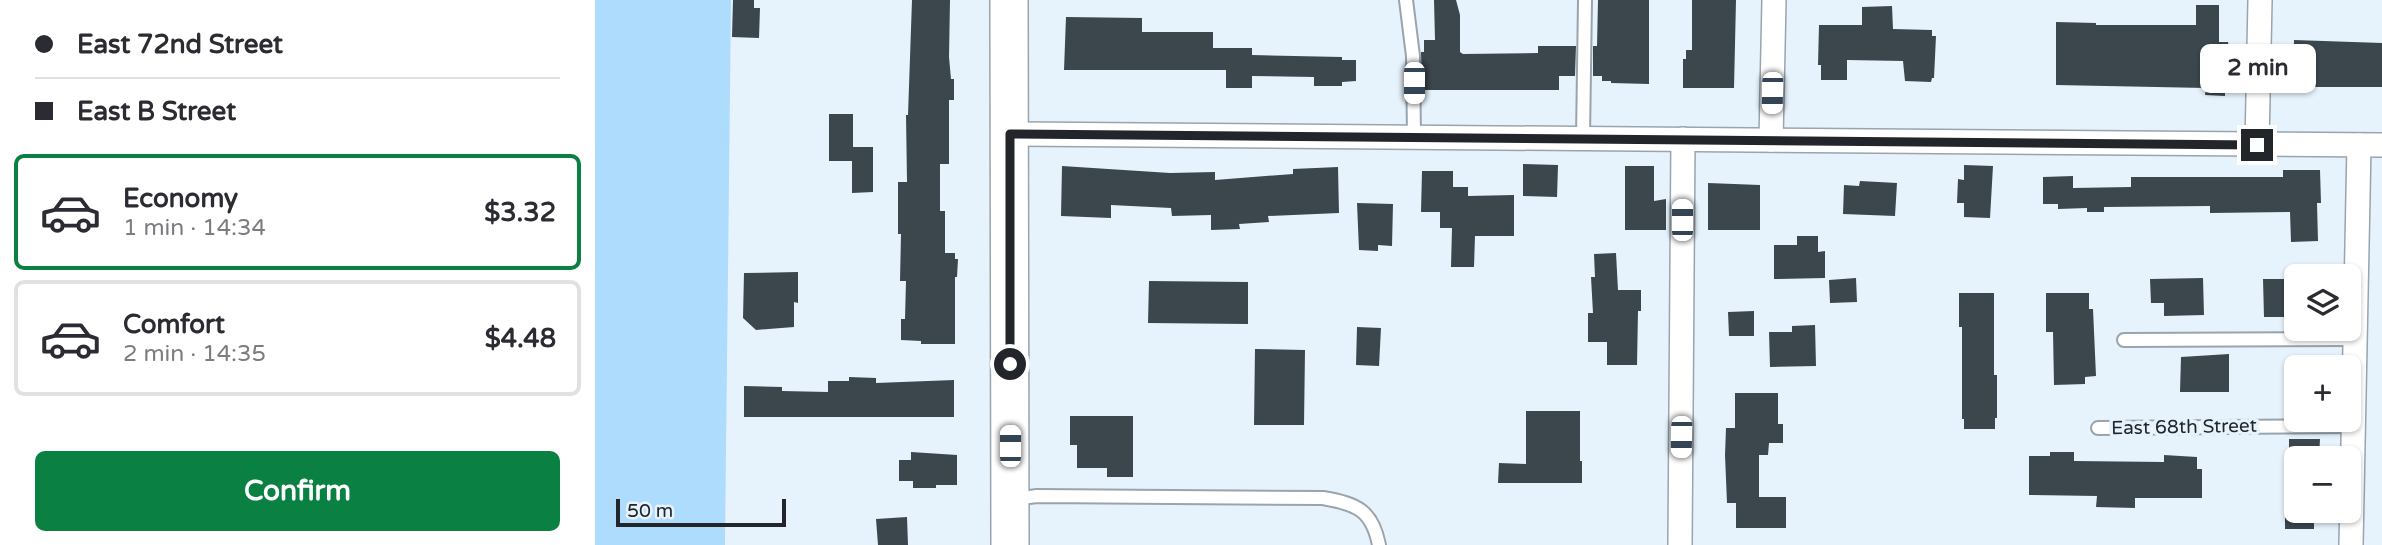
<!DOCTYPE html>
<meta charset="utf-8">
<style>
body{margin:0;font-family:"Varela Round",sans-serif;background:#f2f2f3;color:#2b2b33;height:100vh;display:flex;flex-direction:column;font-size:26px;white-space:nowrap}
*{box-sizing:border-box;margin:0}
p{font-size:23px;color:#7c7c81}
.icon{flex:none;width:38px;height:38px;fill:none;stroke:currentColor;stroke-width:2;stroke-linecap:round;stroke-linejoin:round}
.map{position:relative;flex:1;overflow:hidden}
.side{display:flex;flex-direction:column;background:#fff;width:595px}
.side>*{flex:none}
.top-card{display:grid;align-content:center;height:154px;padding:0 35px;background:#fff}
.fabs{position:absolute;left:1689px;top:264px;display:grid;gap:14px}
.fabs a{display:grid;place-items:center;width:77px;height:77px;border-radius:10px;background:#fff;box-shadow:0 2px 5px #0004;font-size:35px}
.scale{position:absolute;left:21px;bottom:18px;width:170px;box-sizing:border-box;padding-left:7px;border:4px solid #22262a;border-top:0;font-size:19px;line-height:24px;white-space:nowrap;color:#22262a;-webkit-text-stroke:5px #e7f3fc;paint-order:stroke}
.end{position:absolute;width:32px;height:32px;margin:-16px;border:9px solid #22262a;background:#fff;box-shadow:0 0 0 4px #fff}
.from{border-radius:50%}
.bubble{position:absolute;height:49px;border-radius:10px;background:#fff;box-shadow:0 2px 5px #0004;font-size:23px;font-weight:800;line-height:49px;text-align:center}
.car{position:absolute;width:21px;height:42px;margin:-21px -10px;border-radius:9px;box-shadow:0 0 5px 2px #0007;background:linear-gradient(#fff 24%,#345 0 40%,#fff 0 76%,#345 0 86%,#fff 0)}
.top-card b{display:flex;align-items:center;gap:24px;height:66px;font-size:26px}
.top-card b+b{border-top:2px solid #e1e1e2}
.top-card i{width:18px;height:18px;background:#2b2b33}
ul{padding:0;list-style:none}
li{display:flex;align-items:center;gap:21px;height:116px;margin:0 14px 10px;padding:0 21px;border:4px solid #e1e1e2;border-radius:10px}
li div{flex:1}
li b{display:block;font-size:26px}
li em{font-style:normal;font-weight:800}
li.active{border-color:#0b8043}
li>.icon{width:63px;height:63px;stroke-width:1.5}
.cta{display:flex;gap:14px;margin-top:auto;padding:14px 35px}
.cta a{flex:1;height:80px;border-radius:10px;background:#0b8043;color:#fff;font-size:28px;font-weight:800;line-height:80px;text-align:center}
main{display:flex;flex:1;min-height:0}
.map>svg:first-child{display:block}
.green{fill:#aedcfd}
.building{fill:#3c464d}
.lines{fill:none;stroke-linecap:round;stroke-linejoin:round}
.service-casing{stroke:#99a4ad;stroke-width:16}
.minor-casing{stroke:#99a4ad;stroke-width:26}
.primary-casing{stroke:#99a4ad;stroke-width:40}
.service{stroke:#fff;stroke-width:12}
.minor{stroke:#fff;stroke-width:23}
.primary{stroke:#fff;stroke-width:37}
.route{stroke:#22262a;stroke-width:9}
.labels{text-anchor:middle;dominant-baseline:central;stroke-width:7;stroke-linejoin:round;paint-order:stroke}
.street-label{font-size:19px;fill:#22262a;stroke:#e7f3fc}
</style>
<main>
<section class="side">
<div class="top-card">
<b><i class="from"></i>East 72nd Street</b>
<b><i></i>East B Street</b>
</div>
<ul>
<li class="active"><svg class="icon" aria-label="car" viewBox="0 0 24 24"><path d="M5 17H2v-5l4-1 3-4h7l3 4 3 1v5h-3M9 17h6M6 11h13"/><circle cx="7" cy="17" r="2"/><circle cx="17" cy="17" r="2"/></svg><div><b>Economy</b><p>1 min · 14:34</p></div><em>$3.32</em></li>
<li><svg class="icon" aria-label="car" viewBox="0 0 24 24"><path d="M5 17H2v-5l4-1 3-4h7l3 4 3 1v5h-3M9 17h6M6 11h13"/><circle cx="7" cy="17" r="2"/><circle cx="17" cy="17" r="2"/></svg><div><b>Comfort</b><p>2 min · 14:35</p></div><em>$4.48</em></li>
</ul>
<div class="cta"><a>Confirm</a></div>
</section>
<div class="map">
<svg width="1787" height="545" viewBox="0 0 1787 545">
<rect width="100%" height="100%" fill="#e7f3fc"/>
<!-- green -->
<polygon class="green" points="0,0 136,0 130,545 0,545"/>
<!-- building -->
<g class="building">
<polygon points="138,0 159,0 159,8 165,8 164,38 137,37"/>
<polygon points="317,0 355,0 354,57 356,79 359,79 359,100 354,100 354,164 345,164 345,211 350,211 350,253 360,253 360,259 363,259 362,277 360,277 360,344 326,344 326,341 306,340 306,319 310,319 311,281 305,281 306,234 303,234 303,182 312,182 311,115 313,115"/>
<polygon points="839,0 861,0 865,15 865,52 868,54 943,53 943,46 981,46 980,76 964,76 964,90 827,90 826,52 829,52 829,40 840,40"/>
<polygon points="1003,0 1054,0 1054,84 1016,83 1016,81 1007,81 1007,76 998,76 998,46 1002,46"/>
<polygon points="1097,0 1141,0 1139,88 1088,88 1088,59 1091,59 1091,50 1097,50"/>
<polygon points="1601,5 1624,5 1624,42 1633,42 1634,48 1633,87 1630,87 1630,96 1610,95 1611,88 1461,85 1461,22 1501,23 1501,25 1601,25"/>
<polygon points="1297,6 1298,29 1337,30 1337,36 1341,36 1339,78 1337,78 1336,82 1310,81 1308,61 1252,60 1252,80 1226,80 1226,65 1223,65 1224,25 1267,25 1267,7"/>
<polygon points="471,17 547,18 547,32 618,32 618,48 657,48 657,55 747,57 747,60 761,60 761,81 747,82 747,86 719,86 719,77 657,76 657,88 631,88 631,70 469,70"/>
<polygon points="1699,40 1787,43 1787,87 1698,87"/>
<polygon points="234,114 258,114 258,147 278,147 278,192 257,193 257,161 234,161"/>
<polygon points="928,164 963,165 962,197 928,196"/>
<polygon points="1369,165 1398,166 1395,218 1369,217 1369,203 1362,203 1363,179 1369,180"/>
<polygon points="467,166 575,173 620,172 620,180 698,174 698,169 743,167 744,213 673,216 674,222 644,224 645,229 616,230 616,215 577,216 576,208 516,205 516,218 466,216"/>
<polygon points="1030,166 1059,166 1059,201 1071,199 1071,230 1030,230"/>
<polygon points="1688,170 1725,170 1726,203 1722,203 1723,241 1696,242 1695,212 1615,213 1615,206 1509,207 1509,212 1492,212 1492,208 1463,209 1463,204 1448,204 1448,177 1478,176 1478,188 1536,187 1536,177 1688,177"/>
<polygon points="827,171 858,171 858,187 873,187 873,196 919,195 919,236 880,236 879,267 856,267 857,228 845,228 845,212 826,212"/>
<polygon points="1265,181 1302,183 1300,216 1248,214 1249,185 1264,186"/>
<polygon points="1113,183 1165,185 1165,230 1113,230"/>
<polygon points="762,203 798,204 797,246 783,245 783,251 764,250"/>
<polygon points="1202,236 1223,236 1223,252 1230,251 1230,278 1179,279 1179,245 1202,245"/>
<polygon points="1021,253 1023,290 1046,290 1046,311 1043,311 1042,365 1012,365 1012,342 993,342 993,313 998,313 996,277 1000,277 999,254"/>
<polygon points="203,272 203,303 199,302 199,327 161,330 148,318 149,273"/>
<polygon points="1261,278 1262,302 1235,303 1234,280"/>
<polygon points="1608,278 1609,315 1569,316 1569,303 1556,303 1555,279"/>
<polygon points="1668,279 1701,279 1701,317 1669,317"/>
<polygon points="554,281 653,282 653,324 553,323"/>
<polygon points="1364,293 1399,293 1399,375 1402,375 1402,418 1400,418 1400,429 1369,429 1369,419 1367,419 1367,327 1364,327"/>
<polygon points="1451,293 1494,293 1494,309 1498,309 1501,376 1490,377 1490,384 1459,385 1458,332 1451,332"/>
<polygon points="1159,311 1159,336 1134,336 1133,312"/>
<polygon points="1220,325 1221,366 1175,367 1174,332 1197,332 1197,326"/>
<polygon points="762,327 786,328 784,366 761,365"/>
<polygon points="660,349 710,350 709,425 659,425"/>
<polygon points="1634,354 1634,392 1585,392 1586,357"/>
<polygon points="254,377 281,378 281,383 359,380 359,417 149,417 149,386 187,387 187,391 233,392 233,381 254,381"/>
<polygon points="1140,393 1183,393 1183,424 1188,424 1188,443 1174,443 1173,455 1164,455 1164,497 1191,497 1191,528 1141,528 1141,503 1132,503 1130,455 1131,428 1140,428"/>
<polygon points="931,411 985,411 985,461 987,461 987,483 903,483 904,463 931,464"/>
<polygon points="475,416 538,416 538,477 512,477 512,468 482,468 482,445 475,445"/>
<polygon points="1694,439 1725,439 1724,458 1694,458"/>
<polygon points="316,452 362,455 362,485 341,485 341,488 318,488 318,481 304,481 304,460 316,460"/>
<polygon points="1455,452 1479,452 1479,461 1569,462 1569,455 1602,457 1602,469 1607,469 1607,498 1540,498 1540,508 1501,507 1502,496 1434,495 1434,456 1455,456"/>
<rect x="1690" y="511" width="29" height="18"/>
<polygon points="312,517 313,545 283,545 281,519"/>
</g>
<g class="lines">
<!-- service casing -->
<g class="service-casing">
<g id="service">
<polyline points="811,0 818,56 819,137"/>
<polyline points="988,138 990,0"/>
<polyline points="1529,340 1760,339"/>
<polyline points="1503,428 1759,426"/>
<path d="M419,499L442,496L728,498C762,504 777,510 784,545"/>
</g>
</g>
<!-- minor casing -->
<g class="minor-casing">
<g id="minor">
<polyline points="415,134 1787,145"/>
<polyline points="1176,140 1179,0"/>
<polyline points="1662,145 1665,0"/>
<polyline points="1085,545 1088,139"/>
<polyline points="1756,545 1764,145"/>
</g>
</g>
<!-- primary casing -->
<g class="primary-casing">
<polyline id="primary" points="414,0 415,545"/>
</g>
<!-- service -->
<use href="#service" class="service"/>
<!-- minor -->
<use href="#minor" class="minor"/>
<!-- primary -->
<use href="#primary" class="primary"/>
</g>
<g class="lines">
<!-- route -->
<polyline class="route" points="415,364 415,134 1662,145"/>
</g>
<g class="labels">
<!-- street labels -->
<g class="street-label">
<text transform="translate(1589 427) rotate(-1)">East 68th Street</text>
</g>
</g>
</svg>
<div class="fabs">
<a><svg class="icon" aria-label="layers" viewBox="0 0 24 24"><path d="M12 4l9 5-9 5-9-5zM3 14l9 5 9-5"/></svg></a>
<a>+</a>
<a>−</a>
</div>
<div class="scale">50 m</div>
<i class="end from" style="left:415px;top:364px"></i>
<i class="end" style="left:1662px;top:145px"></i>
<div class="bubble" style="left:1605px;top:44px;width:116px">2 min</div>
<i class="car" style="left:819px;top:83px;rotate:180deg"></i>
<i class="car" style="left:1177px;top:93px;rotate:181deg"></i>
<i class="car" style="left:1087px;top:220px;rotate:0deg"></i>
<i class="car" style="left:1086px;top:437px;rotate:181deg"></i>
<i class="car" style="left:415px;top:446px;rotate:0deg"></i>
</div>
</main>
